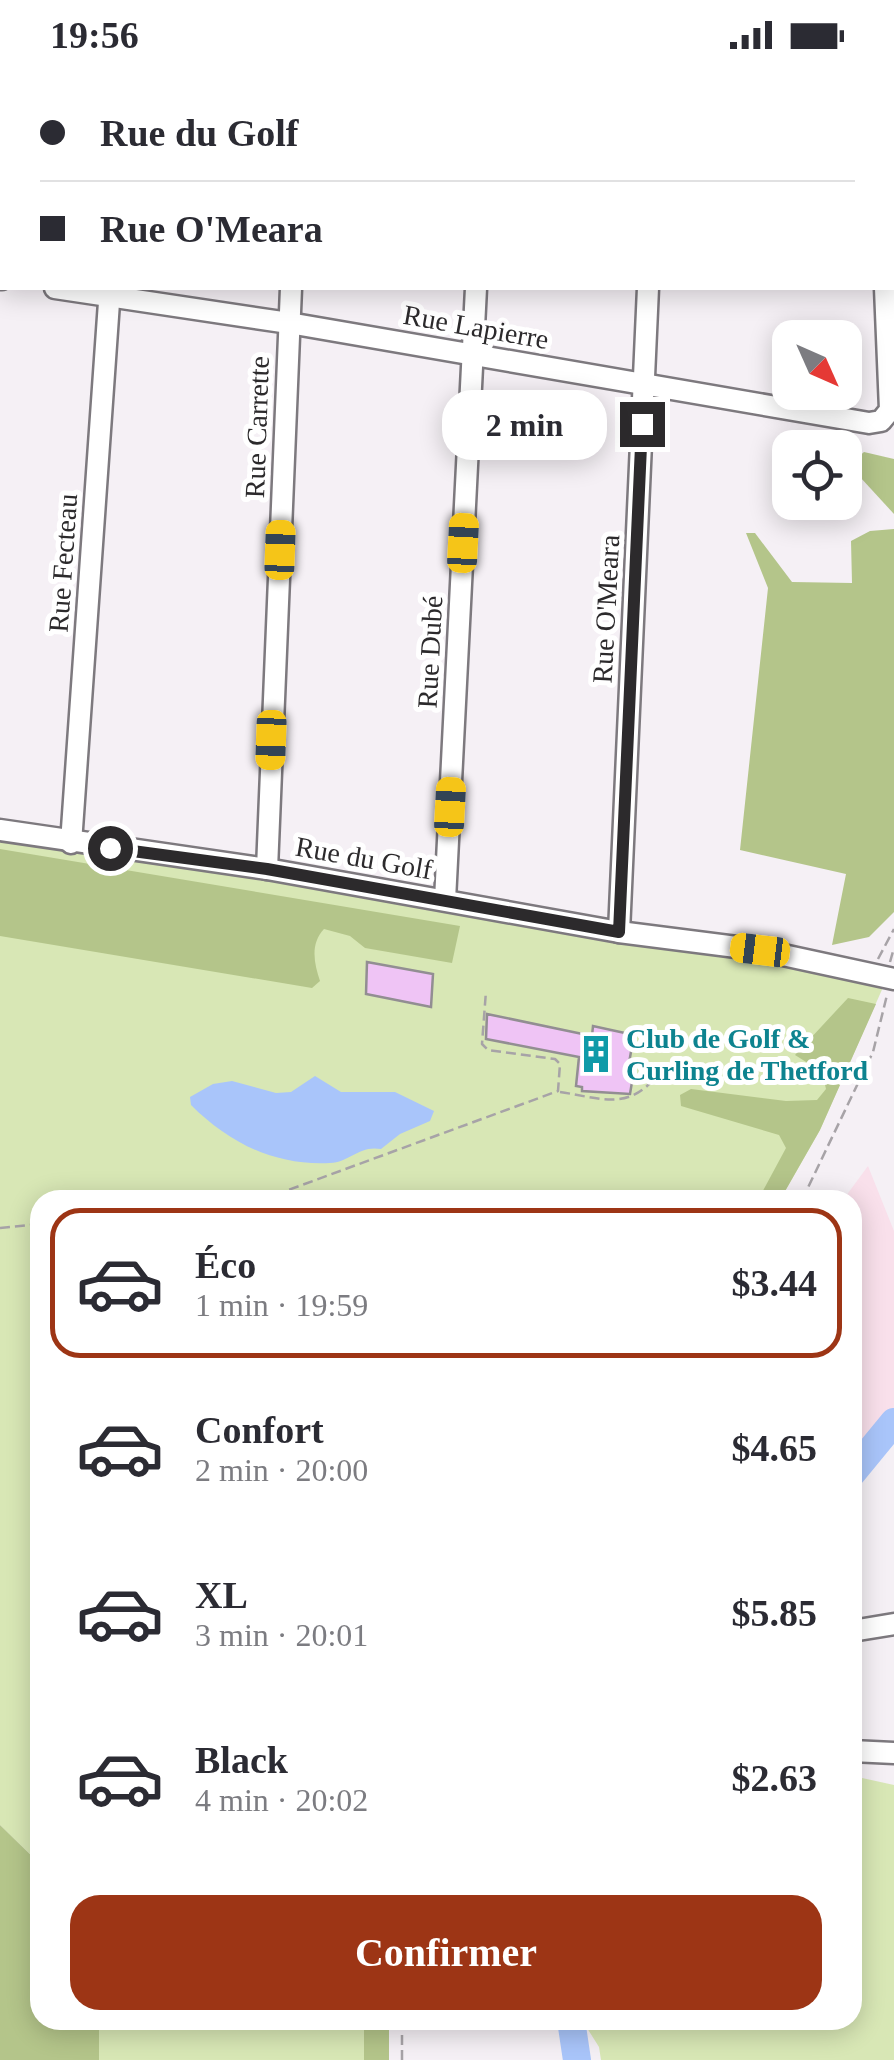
<!DOCTYPE html>
<html lang="fr">
<meta charset="utf-8">
<style>
body{margin:0;font-family:Georgia,serif;background:#f2f2f3;color:#2b2b33;height:100vh;display:flex;flex-direction:column;font-size:38px;white-space:nowrap}
*{box-sizing:border-box;margin:0}
p{font-size:32px;color:#7c7c81}
.icon{flex:none;width:55px;height:55px;fill:none;stroke:currentColor;stroke-width:2;stroke-linecap:round;stroke-linejoin:round}
.map{position:relative;flex:1;overflow:hidden}
.side{position:absolute;left:30px;top:1120px;width:832px;height:840px;display:flex;flex-direction:column;background:#fff;border-radius:30px;box-shadow:0 5px 25px #0003}
.side>*{flex:none}
.guide{position:absolute;left:0px;top:0px;width:895px;height:220px;box-shadow:0 5px 25px #0003;display:grid;align-content:center;height:220px;padding:0 40px;background:#fff}
.needle{width:65px;rotate:135deg}
.tools{position:absolute;left:772px;top:250px;display:grid;gap:20px}
.tools a{display:grid;place-items:center;width:90px;height:90px;border-radius:20px;background:#fff;box-shadow:0 5px 25px #0003;font-size:50px}
.end{position:absolute;width:45px;height:45px;margin:-22px;border:12px solid #2c2a2c;background:#fff;box-shadow:0 0 0 5px #fff}
.from{border-radius:50%}
.bubble{position:absolute;height:70px;border-radius:30px;background:#fff;box-shadow:0 5px 25px #0003;font-size:32px;font-weight:700;line-height:70px;text-align:center}
.car{position:absolute;width:30px;height:60px;margin:-30px -15px;border-radius:12px;box-shadow:0 0 8px 2px #0007;background:linear-gradient(#f5c518 24%,#345 0 40%,#f5c518 0 76%,#345 0 86%,#f5c518 0)}
.guide b{display:flex;align-items:center;gap:35px;height:95px;font-size:38px}
.guide b+b{border-top:2px solid #e1e1e2}
.guide i{width:25px;height:25px;background:#2b2b33}
ul{padding:18px 0 0;list-style:none}
li{display:flex;align-items:center;gap:30px;height:150px;margin:0 20px 15px;padding:0 20px;border:5px solid transparent;border-radius:30px}
li div{flex:1}
li b{display:block;font-size:38px}
li em{font-style:normal;font-weight:700}
li.selected{border-color:#9d3515}
li>.icon{width:90px;height:90px;stroke-width:1.5}
.primary-button{display:flex;gap:20px;margin-top:auto;padding:20px 40px}
.primary-button a{flex:1;height:115px;border-radius:30px;background:#9d3515;color:#fff;font-size:40px;font-weight:700;line-height:115px;text-align:center}
.status{display:flex;justify-content:space-between;align-items:center;height:70px;padding:0 50px;background:#fff;direction:ltr}
.status svg{height:28px;fill:currentColor}
.map>svg:first-child{display:block}
.industrial{fill:#f9e0eb}
.green{fill:#d8e7b5}
.forest{fill:#b4c58a}
.water{fill:#a9c5fa}
.lines{fill:none;stroke-linecap:round;stroke-linejoin:round}
.river{stroke:#a9c5fa;stroke-width:28}
.building{fill:#efc4f5;stroke:#928e92;stroke-width:2.5}
.minor-casing{stroke:#7d797e;stroke-width:25}
.path{stroke:#a7a3a7;stroke-width:2.5;stroke-dasharray:10 5;stroke-linecap:butt}
.minor{stroke:#fff;stroke-width:20}
.route{stroke:#2c2a2c;stroke-width:12}
.labels{text-anchor:middle;dominant-baseline:central;stroke-width:10;stroke-linejoin:round;paint-order:stroke}
.street-label{font-size:28px;fill:#2c2a2c;stroke:#fff}
.culture-label{font-size:28px;font-weight:bold;fill:#0d838f;stroke:#fff;text-anchor:start}
</style>
<div class="status"><b>19:56</b><svg viewBox="0 0 49 12"><path d="M0 12V9h3v3zM5 12V6h3v6zM10 12V3h3v9zM15 12V0h3v12zM26 1h20v11H26zM47 4h2v5h-2z"/></svg></div>
<div class="map">
<svg width="894" height="1990" viewBox="0 0 894 1990">
<rect width="100%" height="100%" fill="#f5f0f5"/>
<!-- industrial -->
<polygon class="industrial" points="868,1096 894,1161 894,1338 853,1387 852,1130 843,1130"/>
<!-- green -->
<g class="green">
<polygon points="0,760 888,906 820,1060 780,1130 40,1130 40,1794 0,1755"/>
<polygon points="853,1706 894,1715 894,1990 601,1990 599,1977 582,1950 852,1950"/>
<rect x="99" y="1950" width="290" height="40"/>
</g>
<!-- forest -->
<g class="forest">
<polygon points="864,382 894,389 894,444 849,395"/>
<polygon points="894,459 894,842 869,867 832,875 846,804 740,780 768,518 746,463 755,463 792,512 852,513 851,471 870,461"/>
<path d="M0,779L460,856L452,893L365,878L350,866L324,859C310,874 314,893 320,911L312,918L0,866Z"/>
<polygon points="848,928 876,934 820,1060 780,1130 758,1130 786,1078 779,1065 681,1036 680,1025 691,1019 786,1031 817,1030 826,1019 822,1002 795,985"/>
<polygon points="0,1755 40,1794 40,1950 99,1950 99,1990 0,1990"/>
<rect x="364" y="1950" width="25" height="40"/>
</g>
<!-- water -->
<path class="water" d="M315,1006L341,1022H395L434,1041L430,1051L400,1064L381,1079C359,1075 350,1092 330,1093C275,1096 229,1073 191,1035L190,1027L213,1014L232,1011L276,1023L291,1022Z"/>
<g class="lines">
<!-- river -->
<g class="river">
<polyline points="852,1403 894,1352"/>
<polyline points="571,1950 577,1990"/>
</g>
</g>
<!-- building -->
<g class="building">
<polygon points="367,892 433,904 431,937 366,924"/>
<polygon points="487,944 592,966 593,956 634,965 629,993 635,994 630,1024 582,1021 582,1017 576,1016 579,987 486,969"/>
</g>
<g class="lines">
<!-- minor casing -->
<g class="minor-casing">
<g id="minor">
<polyline points="119,2 120,0"/>
<polyline points="303,2 303,0"/>
<polyline points="487,2 487,0"/>
<polyline points="659,2 659,0"/>
<polyline points="0,209 2,209"/>
<polyline points="55,218 289,253 869,353 881,351 890,340 885,218"/>
<polyline points="0,760 267,799 619,862 760,880 894,909"/>
<polyline points="71,773 110,218"/>
<polyline points="267,799 291,218"/>
<polyline points="445,830 476,218"/>
<polyline points="619,862 648,218"/>
<polyline points="852,1561 894,1554"/>
<polyline points="852,1681 894,1683"/>
</g>
</g>
<!-- path -->
<g class="path">
<polyline points="878,889 894,859"/>
<polyline points="890,892 894,878"/>
<path d="M560,1022C601,1028 629,1042 658,1004"/>
<polyline points="261,1130 558,1021 560,994 555,989 488,980 482,974 486,921"/>
<polyline points="802,1130 873,982 887,925"/>
<polyline points="0,1158 40,1154"/>
<polyline points="402,1990 402,1950"/>
</g>
<!-- minor -->
<use href="#minor" class="minor"/>
</g>
<g class="lines">
<!-- route -->
<polyline class="route" points="110,778 267,799 619,862 642,354"/>
</g>
<!-- icons -->
<defs>
<g id="building-bare" transform="scale(3)"><path d="M-4-6H4V6H1V3H-1V6H-4ZM-2.5-4.3h1.7v1.8h-1.7ZM.8-4.3h1.7v1.8H.8ZM-2.5-1h1.7V.8h-1.7ZM.8-1h1.7V.8H.8Z" fill="#0f9aa8" stroke="#fff" stroke-width="2.5" paint-order="stroke"/></g>
</defs>
<g fill-rule="evenodd">
<use href="#building-bare" x="596" y="984"/>
</g>
<g class="labels">
<!-- street labels -->
<g class="street-label">
<text transform="translate(476 257) rotate(10)">Rue Lapierre</text>
<text transform="translate(257 357) rotate(-88)">Rue Carrette</text>
<text transform="translate(63 493) rotate(-86)">Rue Fecteau</text>
<text transform="translate(606 539) rotate(-87)">Rue O'Meara</text>
<text transform="translate(430 582) rotate(-87)">Rue Dubé</text>
<text transform="translate(364 788) rotate(10)">Rue du Golf</text>
</g>
<!-- culture labels -->
<g class="culture-label">
<text x="626" y="968">Club de Golf &amp;<tspan x="626" dy="32">Curling de Thetford</tspan></text>
</g>
</g>
</svg>
<div class="tools">
<a><svg class="needle" viewBox="-14 -14 28 28"><path d="M0-13l5 13h-10z" fill="#e53935"/><path d="M0 13l5-13h-10z" fill="#7c7c81"/></svg></a>
<a><svg class="icon" aria-label="locate" viewBox="0 0 24 24"><circle cx="12" cy="12" r="6"/><path d="M12 2v4M12 18v4M2 12h4M18 12h4"/></svg></a>
</div>
<i class="end from" style="left:110px;top:778px"></i>
<i class="end" style="left:642px;top:354px"></i>
<div class="bubble" style="left:442px;top:320px;width:165px">2 min</div>
<i class="car" style="left:463px;top:473px;rotate:3deg"></i>
<i class="car" style="left:280px;top:480px;rotate:2deg"></i>
<i class="car" style="left:271px;top:670px;rotate:182deg"></i>
<i class="car" style="left:450px;top:737px;rotate:3deg"></i>
<i class="car" style="left:760px;top:880px;rotate:277deg"></i>
<div class="guide">
<b><i class="from"></i>Rue du Golf</b>
<b><i></i>Rue O'Meara</b>
</div>
<section class="side">
<ul>
<li class="selected"><svg class="icon" aria-label="car" viewBox="0 0 24 24"><path d="M5 17H2v-5l4-1 3-4h7l3 4 3 1v5h-3M9 17h6M6 11h13"/><circle cx="7" cy="17" r="2"/><circle cx="17" cy="17" r="2"/></svg><div><b>Éco</b><p>1 min · 19:59</p></div><em>$3.44</em></li>
<li><svg class="icon" aria-label="car" viewBox="0 0 24 24"><path d="M5 17H2v-5l4-1 3-4h7l3 4 3 1v5h-3M9 17h6M6 11h13"/><circle cx="7" cy="17" r="2"/><circle cx="17" cy="17" r="2"/></svg><div><b>Confort</b><p>2 min · 20:00</p></div><em>$4.65</em></li>
<li><svg class="icon" aria-label="car" viewBox="0 0 24 24"><path d="M5 17H2v-5l4-1 3-4h7l3 4 3 1v5h-3M9 17h6M6 11h13"/><circle cx="7" cy="17" r="2"/><circle cx="17" cy="17" r="2"/></svg><div><b>XL</b><p>3 min · 20:01</p></div><em>$5.85</em></li>
<li><svg class="icon" aria-label="car" viewBox="0 0 24 24"><path d="M5 17H2v-5l4-1 3-4h7l3 4 3 1v5h-3M9 17h6M6 11h13"/><circle cx="7" cy="17" r="2"/><circle cx="17" cy="17" r="2"/></svg><div><b>Black</b><p>4 min · 20:02</p></div><em>$2.63</em></li>
</ul>
<div class="primary-button"><a>Confirmer</a></div>
</section>
</div>
